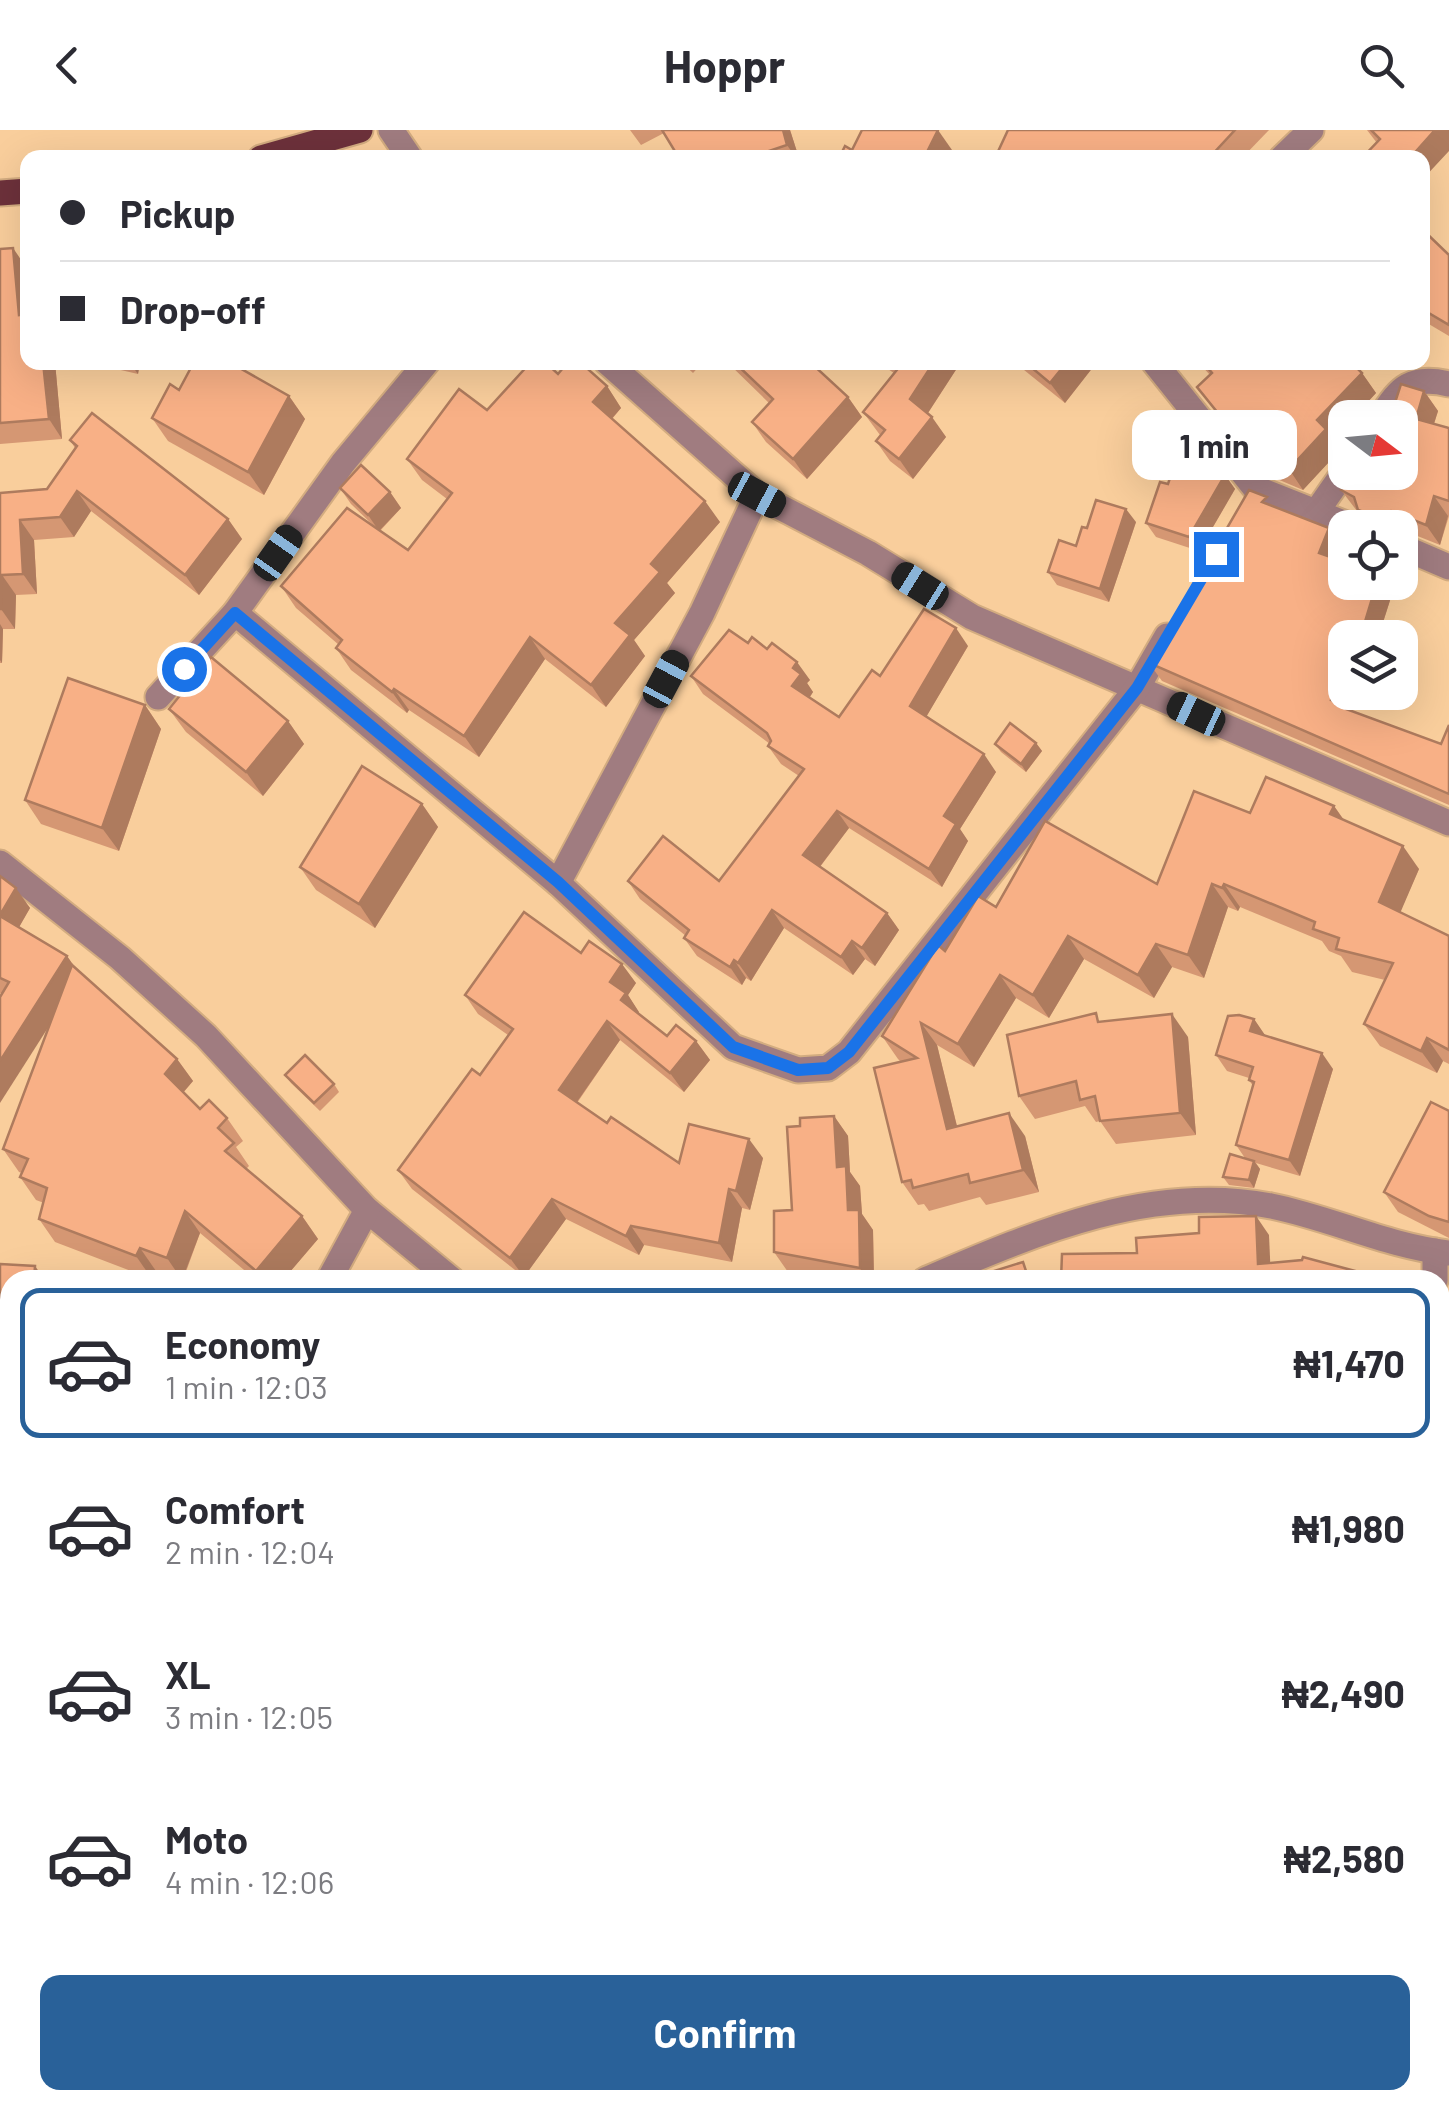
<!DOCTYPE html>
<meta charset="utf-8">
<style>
body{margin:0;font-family:Barlow,sans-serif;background:#f2f2f3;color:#2b2b33;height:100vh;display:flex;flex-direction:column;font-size:38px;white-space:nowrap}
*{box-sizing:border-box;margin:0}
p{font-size:32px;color:#7c7c81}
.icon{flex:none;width:55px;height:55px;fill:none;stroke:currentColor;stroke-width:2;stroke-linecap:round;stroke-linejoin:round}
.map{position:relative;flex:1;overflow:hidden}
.side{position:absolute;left:0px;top:1140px;width:1450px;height:840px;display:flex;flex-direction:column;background:#fff;border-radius:30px 30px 0 0;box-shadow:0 10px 40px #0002}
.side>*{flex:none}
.hud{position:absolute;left:20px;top:20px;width:1410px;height:220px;border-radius:20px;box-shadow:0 10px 40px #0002;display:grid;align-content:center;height:220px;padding:0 40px;background:#fff}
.needle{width:65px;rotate:106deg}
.fabs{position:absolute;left:1328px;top:270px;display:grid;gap:20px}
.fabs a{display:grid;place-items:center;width:90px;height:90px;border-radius:20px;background:#fff;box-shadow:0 10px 40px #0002;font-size:50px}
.end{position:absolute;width:45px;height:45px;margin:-22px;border:12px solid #1a73e8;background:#fff;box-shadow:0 0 0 5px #fff}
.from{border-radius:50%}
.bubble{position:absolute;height:70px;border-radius:20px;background:#fff;box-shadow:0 10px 40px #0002;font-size:32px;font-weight:700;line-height:70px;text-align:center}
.car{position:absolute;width:30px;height:60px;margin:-30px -15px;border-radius:12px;box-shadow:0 0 8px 2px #0007;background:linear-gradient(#222 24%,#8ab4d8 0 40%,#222 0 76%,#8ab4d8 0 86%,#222 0)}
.hud b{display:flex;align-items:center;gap:35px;height:95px;font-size:38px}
.hud b+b{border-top:2px solid #e1e1e2}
.hud i{width:25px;height:25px;background:#2b2b33}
ul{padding:18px 0 0;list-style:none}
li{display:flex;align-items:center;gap:30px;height:150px;margin:0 20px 15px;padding:0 20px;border:5px solid transparent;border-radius:20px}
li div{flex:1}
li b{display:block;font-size:38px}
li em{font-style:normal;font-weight:700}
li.current{border-color:#296199}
li>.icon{width:90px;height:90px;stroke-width:1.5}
.primary-button{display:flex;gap:20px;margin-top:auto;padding:20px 40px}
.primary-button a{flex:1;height:115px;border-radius:20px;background:#296199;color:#fff;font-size:40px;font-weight:700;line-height:115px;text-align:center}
header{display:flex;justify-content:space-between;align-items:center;height:130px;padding:0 40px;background:#fff;font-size:45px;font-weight:700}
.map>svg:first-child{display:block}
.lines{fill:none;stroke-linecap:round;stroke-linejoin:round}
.minor-casing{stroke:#d3ac80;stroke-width:29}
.major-casing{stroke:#d3ac80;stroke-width:29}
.minor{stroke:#a07c80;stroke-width:25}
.major{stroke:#6d313b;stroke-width:25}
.wall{fill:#d59773}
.shaded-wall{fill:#ae7b5e}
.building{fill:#f8b086;stroke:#ae7b5e;stroke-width:2.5}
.route{stroke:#1a73e8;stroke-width:12}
</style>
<header><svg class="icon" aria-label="back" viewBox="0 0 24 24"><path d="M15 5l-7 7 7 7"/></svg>Hoppr<svg class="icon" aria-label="search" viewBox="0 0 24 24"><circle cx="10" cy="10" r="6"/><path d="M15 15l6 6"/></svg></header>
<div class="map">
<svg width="1449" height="1980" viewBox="0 0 1449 1980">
<rect width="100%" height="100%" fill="#f9ce9c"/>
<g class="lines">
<!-- minor casing -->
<g class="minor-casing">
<g id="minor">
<polyline points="391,0 410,28"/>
<polyline points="1282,28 1311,0"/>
<polyline points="607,232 757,365 868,423 972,487 1449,693"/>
<polyline points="1154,232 1255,358 1356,398"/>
<path d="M1381,288C1398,257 1413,245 1449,254"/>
<polyline points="1317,381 1345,341"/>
<polyline points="1400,416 1449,437"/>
<polyline points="235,483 558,753 733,917 798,940 828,938 849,922 1137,558 1167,506"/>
<polyline points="158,567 235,483 343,333 427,232"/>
<polyline points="0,733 120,828 206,906 367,1080 452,1150"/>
<polyline points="558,753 702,483 757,365"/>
<polyline points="1435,1121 1435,1150"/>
<polyline points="329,1150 367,1080"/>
<path d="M925,1150C1035,1103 1149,1053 1271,1076C1331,1088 1387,1116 1449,1123"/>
<polyline points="0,1368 10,1387"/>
<polyline points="1440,1553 1449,1551"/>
<polyline points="0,1858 10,1852"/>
<polyline points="1440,1950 1449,1948"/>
<polyline points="383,1970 391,1980"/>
<polyline points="526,1970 528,1980"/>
<polyline points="1180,1980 1302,1978 1341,1970"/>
</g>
</g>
<!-- major casing -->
<g class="major-casing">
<g id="major">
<polyline points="261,28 360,0"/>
<polyline points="0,63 28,61"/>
</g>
</g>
<!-- minor -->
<use href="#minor" class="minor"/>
<!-- major -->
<use href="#major" class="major"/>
</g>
<!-- wall -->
<g class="wall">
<polygon points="630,0 790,0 799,28 679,28 664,3 641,15"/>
<polygon points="1008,0 1269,0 1242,28 995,28"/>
<polygon points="1367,0 1449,0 1377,13"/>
<polygon points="1422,99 1449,125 1449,206 1422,190"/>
<polygon points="0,119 26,137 28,232 55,232 62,309 0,314"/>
<polygon points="109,232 140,232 138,244 112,238"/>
<polygon points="681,232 703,232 693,243"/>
<polygon points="727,232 810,232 848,267 862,287 807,349 766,312 752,292 769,273"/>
<polygon points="877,232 961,232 928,283 946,307 913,349 890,331 876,311 880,305 863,282 894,243"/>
<polygon points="1014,232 1097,232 1065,273"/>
<polygon points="1198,232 1351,232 1362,243 1376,263 1353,288 1345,288 1333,309 1341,319 1303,360 1265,344 1197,257 1210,245"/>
<polygon points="558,244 607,256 621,278 612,289 720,392 667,453 675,463 634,510 645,526 606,577 545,529 479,627 409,580 407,583 351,540 336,518 339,515 296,478 281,456 376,398 351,374 340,358 390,362 401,378 380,401 408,420 447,369 422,350 407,329 487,280"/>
<polygon points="179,260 289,266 305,289 264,365 168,311 152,288"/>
<polygon points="1424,261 1438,281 1434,294 1449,298 1449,386 1440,415 1405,401 1400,402 1400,398 1370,398 1341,360 1370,353"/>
<polygon points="70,310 228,389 242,409 199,465 91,381 74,407 34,410 37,464 16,465 15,499 3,499 2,533 0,533 0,363 47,359 75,318"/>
<polygon points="1225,345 1235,359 1199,421 1156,407 1146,393 1168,354"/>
<polygon points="1273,376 1329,398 1342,416 1336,429 1393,461 1378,508 1345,508 1345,562 1352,562 1348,576 1351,581 1441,614 1449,595 1449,675 1162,551 1149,533"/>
<polygon points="1136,392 1109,472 1057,455 1048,442 1076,416 1087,398"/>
<polygon points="748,513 810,550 807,553 813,562 810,567 839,587 880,546 968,516 926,587 996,642 960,699 968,711 942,757 849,698 820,737 887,783 899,800 875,836 865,829 853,845 784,798 751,851 746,848 742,855 697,826 684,808 686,806 640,769 628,751 719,751 799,646 781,634 768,616 770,614 703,564 691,546"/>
<polygon points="145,575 161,599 119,721 41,694 25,670"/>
<polygon points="169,579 288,591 304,614 263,666 186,602"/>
<polygon points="1036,613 1042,621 1026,642 1001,622 995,614"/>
<polygon points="422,674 438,697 375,798 316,760 300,737"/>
<polygon points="1334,676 1344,690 1419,739 1400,782 1449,806 1449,934 1443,931 1437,943 1380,916 1364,894 1385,850 1352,842 1341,826 1329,821 1322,811 1240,777 1238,781 1228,777 1204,848 1172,837 1154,868 1084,829 1049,888 1016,868 974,937 937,915 957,996 1025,1006 1039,1062 986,1075 980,1067 929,1081 924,1074 918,1075 902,1052 901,932 898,929 882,906 945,821 996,777 1157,754 1250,683"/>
<polygon points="0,746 30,778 19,797 67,826 75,838 177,929 193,951 183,963 200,979 227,988 243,1011 236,1017 249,1036 246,1039 302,1086 318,1109 283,1150 256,1150 200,1103 183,1150 156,1141 152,1149 55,1112 39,1089 44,1073 36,1070 20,1047 22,1043 19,1042 3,1019 50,894 0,863"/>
<polygon points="581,823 636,853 628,865 639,883 667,906 696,911 710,930 684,962 620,910 577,973 607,993 679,1033 763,1028 750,1080 742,1078 732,1132 644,1115 639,1125 566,1089 524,1147 412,1059 398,1040 480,945 508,905 478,884 465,865"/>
<polygon points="1254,889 1265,906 1333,939 1300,1046 1256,1033 1260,1039 1254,1058 1229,1055 1223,1047 1245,1028 1236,1015 1253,956 1249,950 1249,948 1227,941 1216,925"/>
<polygon points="1102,892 1188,907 1196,1005 1116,1014 1100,991 1096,992 1085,976 1035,989 1019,966"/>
<polygon points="285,945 334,954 339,962 320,981 291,953"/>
<polygon points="1449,981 1449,1108 1398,1082 1384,1062"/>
<polygon points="834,986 848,1006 850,1042 860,1056 862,1084 873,1100 874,1150 829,1150 788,1142 774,1122 792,1080 800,996"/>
<polygon points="0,1134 10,1150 10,1214 0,1213"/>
<polygon points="1440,1320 1449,1321 1449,1365 1440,1352"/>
<polygon points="1449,1409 1449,1514 1440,1517 1440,1412"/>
<polygon points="0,1511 10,1532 10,1590 0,1595"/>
<polygon points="1440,1580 1449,1580 1449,1686 1440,1687"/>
<rect x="1440" y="1726" width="9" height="153"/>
<polygon points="550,1970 662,1970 663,1980 551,1980"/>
<polygon points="705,1970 753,1970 753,1975 711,1979"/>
</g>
<!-- shaded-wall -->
<g class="shaded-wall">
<polygon points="783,0 790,0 799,28 796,28 787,15"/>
<polygon points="938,0 952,20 948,28 924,28"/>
<polygon points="1435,0 1449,0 1449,21 1422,50 1422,28 1410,28"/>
<polygon points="13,118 26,137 28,197 19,185"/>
<polygon points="43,232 55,232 62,309 49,289"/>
<polygon points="133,232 140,232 138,244 132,236"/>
<polygon points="934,232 961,232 924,289 910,269"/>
<polygon points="1067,232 1097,232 1065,273 1050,253"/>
<polygon points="1362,243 1376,263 1353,288 1345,288 1345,296 1333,309 1341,319 1303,360 1289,339 1317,290"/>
<polygon points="607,256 621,278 608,293 593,272"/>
<polygon points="1424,261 1438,281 1429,309 1416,289"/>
<polygon points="289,266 305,289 264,365 248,342"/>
<polygon points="848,267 862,287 807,349 793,329"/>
<polygon points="932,287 946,307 913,349 899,329"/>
<polygon points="1225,345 1235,359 1199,421 1189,407"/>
<polygon points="77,361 91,381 74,407 60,387"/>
<polygon points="390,362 401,378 379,401 368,385"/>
<polygon points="1434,366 1448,386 1440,415 1426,395"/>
<polygon points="705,371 720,392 667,453 675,463 634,510 645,526 606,577 591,555 615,493 651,434"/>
<polygon points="1126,379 1136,392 1109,472 1100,459"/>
<polygon points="228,389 242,409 199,465 185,445"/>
<polygon points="20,390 34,410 37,464 23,444"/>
<polygon points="1329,398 1342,416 1331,441 1319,423"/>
<polygon points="2,445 16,465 15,499 1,479"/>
<polygon points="1377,452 1387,452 1393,461 1378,508 1360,508"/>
<polygon points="0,494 3,499 2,533 0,530"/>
<polygon points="956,498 968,516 922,594 910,576"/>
<polygon points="530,507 545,529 479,627 464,606"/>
<polygon points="1345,527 1345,562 1352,562 1348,576 1360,594 1331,570"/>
<polygon points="797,532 810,550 807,553 813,562 805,574 792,556 793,538"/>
<polygon points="394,559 409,580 407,583 392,562"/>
<polygon points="145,575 161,599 119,721 102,698"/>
<polygon points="288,591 304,614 263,666 246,642"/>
<polygon points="1036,613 1042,621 1026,642 1021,634"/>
<polygon points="984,624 996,642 960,699 968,711 942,757 929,739 944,686"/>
<polygon points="422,674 438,697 375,798 359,774"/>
<polygon points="1334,676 1350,699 1330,684"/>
<polygon points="837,681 849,698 815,743 803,725"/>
<polygon points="1403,716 1419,739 1395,795 1379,772"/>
<polygon points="1212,754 1228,777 1204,848 1188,825"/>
<polygon points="1224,754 1240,777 1238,781 1222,758"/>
<polygon points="16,758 30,778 14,806 0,786"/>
<polygon points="772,780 784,798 751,851 738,833"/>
<polygon points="887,783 899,800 875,836 862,818"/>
<polygon points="1068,806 1084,829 1049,888 1033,865"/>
<polygon points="852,811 865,829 853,845 841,827"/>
<polygon points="1156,814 1172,837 1154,868 1138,845"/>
<polygon points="67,826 81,846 0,973 0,931"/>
<polygon points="734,830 746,848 742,855 730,837"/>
<polygon points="622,834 636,853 628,865 639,882 635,889 610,852"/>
<polygon points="1000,845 1016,868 974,937 958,914"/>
<polygon points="1172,884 1188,907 1196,1005 1180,983"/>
<polygon points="1254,889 1265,905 1261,917 1250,901"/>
<polygon points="607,891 620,910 572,979 559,960"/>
<polygon points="921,893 937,915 963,1021 947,999"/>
<polygon points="1427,908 1443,931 1437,943 1421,921"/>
<polygon points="696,911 710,930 684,962 670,943"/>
<polygon points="1322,923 1333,939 1300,1046 1289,1030"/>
<polygon points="177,929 193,951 180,966 165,944"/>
<polygon points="1009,983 1025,1006 1039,1062 1023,1040"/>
<polygon points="834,986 848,1006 850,1042 860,1056 862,1084 873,1100 874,1150 868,1150 860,1138 848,1080 837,1037"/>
<polygon points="749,1009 763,1028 750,1080 736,1061"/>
<polygon points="1254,1031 1260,1039 1254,1058 1249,1050"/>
<polygon points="729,1059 742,1078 732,1132 719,1113"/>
<polygon points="552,1069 566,1089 524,1147 510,1128"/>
<polygon points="185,1081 200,1103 182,1150 167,1128"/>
<polygon points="302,1086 318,1109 283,1150 262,1150 256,1141"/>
<polygon points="1256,1086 1269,1105 1271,1150 1258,1134"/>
<polygon points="631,1096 644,1115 639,1125 626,1106"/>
<polygon points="140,1118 156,1141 152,1149 136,1126"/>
<polygon points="35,1136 45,1150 34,1150"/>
<polygon points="1355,1141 1362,1150 1353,1150"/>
<polygon points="0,1511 10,1532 10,1542 0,1521"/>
<polygon points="649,1970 662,1970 663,1980 656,1980"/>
</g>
<!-- building -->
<g class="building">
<polygon points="662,0 783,0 787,15 748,28 679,28"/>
<polygon points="862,0 938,0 924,28 839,28 845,16 852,20"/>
<polygon points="1008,0 1235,0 1209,28 995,28"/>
<polygon points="1371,0 1435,0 1410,28 1362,28 1380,9"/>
<polygon points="1422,99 1449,125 1449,195 1422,179"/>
<polygon points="13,118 19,185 28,184 28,232 43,232 49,289 0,293 0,119"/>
<polygon points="194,232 229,232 289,266 248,342 152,288 170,254 179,260"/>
<polygon points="531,232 545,232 558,244 568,232 580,232 607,256 593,272 705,371 651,434 660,442 615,493 630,505 591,555 530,507 464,606 394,559 392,562 336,518 342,510 281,456 347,378 408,420 452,363 407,329 459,259 487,280"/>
<polygon points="734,232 810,232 848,267 793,329 752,292 773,269"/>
<polygon points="894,232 934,232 910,269 932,287 899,329 876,311 885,300 863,282 900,236"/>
<polygon points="1025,232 1067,232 1050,253"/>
<polygon points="1203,232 1351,232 1362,243 1317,290 1326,299 1289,339 1251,324 1197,257 1212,243"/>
<polygon points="1401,254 1424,261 1416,289 1449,298 1449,371 1434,366 1426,395 1391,381 1374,386 1358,380 1354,367 1341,360 1346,345 1370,353 1373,342 1400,342 1400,288 1390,288"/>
<polygon points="92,283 228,389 185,445 77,361 60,387 20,390 23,444 2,445 1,479 0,479 0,363 47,359 77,316 70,310"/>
<polygon points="1194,307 1225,345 1189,407 1146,393 1160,352 1168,354 1178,324"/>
<polygon points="361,335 390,362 368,385 340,358"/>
<polygon points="1249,360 1267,367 1262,372 1329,398 1319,423 1345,432 1345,452 1377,452 1360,508 1345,508 1345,527 1331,570 1347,576 1346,579 1441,614 1449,595 1449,664 1149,533"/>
<polygon points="1096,370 1126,379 1100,459 1048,442 1059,410 1076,416 1082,397 1087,398"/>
<polygon points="924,479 956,498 910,576 984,624 944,686 956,694 929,739 837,681 803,725 887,783 862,818 852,811 841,827 772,780 738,833 734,830 730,837 684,808 689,800 628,751 663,706 719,751 804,639 768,616 771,611 767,603 691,546 729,500 748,513 752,507 767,519 772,513 797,532 793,538 801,544 792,556 839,587 872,540 880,546"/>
<polygon points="211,527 288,591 246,642 169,579"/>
<polygon points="68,548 145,575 102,698 25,670"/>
<polygon points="1010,593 1036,613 1021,634 995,614"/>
<polygon points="362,636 422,674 359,774 300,737"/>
<polygon points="1266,647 1334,676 1330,684 1403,716 1379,772 1449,806 1449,920 1427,908 1421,921 1364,894 1393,833 1336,819 1339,808 1313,799 1315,792 1224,754 1222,758 1212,754 1188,825 1156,814 1138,845 1068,806 1033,865 1000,845 958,914 921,893 947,999 1009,983 1023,1040 970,1053 968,1044 913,1058 911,1050 902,1052 874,938 917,928 882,906 938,815 945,821 978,766 996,777 1045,691 1157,754 1194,661 1250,683"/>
<polygon points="0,746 16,758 0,785"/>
<polygon points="524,782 581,823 589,811 622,834 610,852 626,863 621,870 667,906 676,895 696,911 670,943 607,891 559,960 607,993 611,987 679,1033 689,994 749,1009 736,1061 729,1059 719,1113 631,1096 626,1106 552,1069 510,1128 398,1040 472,939 480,945 513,899 465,865"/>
<polygon points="0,786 67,826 0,931 0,867 9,852 0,848"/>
<polygon points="72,835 177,929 165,944 200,979 209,970 227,988 218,998 234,1013 225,1021 302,1086 256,1141 185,1081 167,1128 140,1118 136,1126 39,1089 47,1058 20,1047 28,1029 3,1019"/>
<polygon points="1096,883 1098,892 1172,884 1180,983 1100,991 1095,966 1080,970 1076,951 1019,966 1007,905"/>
<polygon points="1239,885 1254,889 1250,901 1322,923 1289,1030 1236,1015 1254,952 1249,950 1253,937 1216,925 1228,886"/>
<polygon points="305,925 334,954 314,973 285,945"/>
<polygon points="1431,972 1449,981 1449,1092 1429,1086 1384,1062"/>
<polygon points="834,986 837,1037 846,1036 848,1080 859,1080 860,1138 774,1122 774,1081 792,1080 787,997 800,996 800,988"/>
<polygon points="1230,1024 1254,1031 1249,1050 1223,1047"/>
<polygon points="1256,1086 1258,1134 1302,1130 1303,1127 1355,1141 1353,1150 1061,1150 1062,1124 1137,1123 1136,1108 1199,1103 1199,1087"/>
<polygon points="1023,1132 1029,1150 997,1150 994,1141"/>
<polygon points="0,1134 35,1136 34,1150 10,1150 10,1191 0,1191"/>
<polygon points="88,1146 135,1148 134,1150 86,1150"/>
<polygon points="10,1304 10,1345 0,1329 0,1310"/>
<polygon points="1440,1320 1449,1321 1449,1348 1440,1348"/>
<polygon points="1449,1409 1449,1487 1440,1490 1440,1412"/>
<polygon points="0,1521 10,1542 10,1562 0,1566"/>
<polygon points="1440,1580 1449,1580 1449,1664 1440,1665"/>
<polygon points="10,1703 10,1716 4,1707"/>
<polygon points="1440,1726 1449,1726 1449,1868 1443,1868 1443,1858 1440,1858"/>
<polygon points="10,1922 10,1970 46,1970 53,1980 0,1980 0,1929"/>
<polygon points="1449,1967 1449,1980 1432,1980 1430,1972"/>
<polygon points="159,1970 316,1970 319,1974 324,1970 328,1970 335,1980 166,1980"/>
<polygon points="414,1970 495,1970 501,1980 421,1980"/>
<polygon points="550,1970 636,1970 637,1980 551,1980"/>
</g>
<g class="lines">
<!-- route -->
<polyline class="route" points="184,539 235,483 558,752 733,917 798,940 828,938 849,922 1137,558 1216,424"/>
</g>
</svg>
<div class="fabs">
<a><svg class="needle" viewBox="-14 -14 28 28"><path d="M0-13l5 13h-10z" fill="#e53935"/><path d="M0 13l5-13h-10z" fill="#7c7c81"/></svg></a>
<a><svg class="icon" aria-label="locate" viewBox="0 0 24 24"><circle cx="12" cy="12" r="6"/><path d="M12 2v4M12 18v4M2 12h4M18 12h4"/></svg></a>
<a><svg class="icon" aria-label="layers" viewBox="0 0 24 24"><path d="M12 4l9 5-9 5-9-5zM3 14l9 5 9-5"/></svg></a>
</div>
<i class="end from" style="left:184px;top:539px"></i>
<i class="end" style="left:1216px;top:424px"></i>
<div class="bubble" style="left:1132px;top:280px;width:165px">1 min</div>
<i class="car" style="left:757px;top:365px;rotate:118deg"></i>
<i class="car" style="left:278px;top:423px;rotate:35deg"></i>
<i class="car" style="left:920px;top:456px;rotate:302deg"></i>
<i class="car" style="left:666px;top:549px;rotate:28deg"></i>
<i class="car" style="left:1196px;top:584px;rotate:295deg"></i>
<div class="hud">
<b><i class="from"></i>Pickup</b>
<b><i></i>Drop-off</b>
</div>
<section class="side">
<ul>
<li class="current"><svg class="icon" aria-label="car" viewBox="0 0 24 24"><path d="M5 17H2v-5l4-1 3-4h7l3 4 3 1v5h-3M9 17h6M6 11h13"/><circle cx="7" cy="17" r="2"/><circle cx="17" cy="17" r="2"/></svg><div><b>Economy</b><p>1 min · 12:03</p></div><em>₦1,470</em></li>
<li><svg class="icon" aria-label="car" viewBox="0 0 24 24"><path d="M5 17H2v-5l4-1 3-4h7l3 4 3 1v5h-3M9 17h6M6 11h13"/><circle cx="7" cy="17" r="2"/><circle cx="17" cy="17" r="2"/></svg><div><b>Comfort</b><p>2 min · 12:04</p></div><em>₦1,980</em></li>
<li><svg class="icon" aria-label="car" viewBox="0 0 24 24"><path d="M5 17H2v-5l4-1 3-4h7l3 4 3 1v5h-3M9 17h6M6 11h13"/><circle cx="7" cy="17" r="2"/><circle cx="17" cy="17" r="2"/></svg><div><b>XL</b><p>3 min · 12:05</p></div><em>₦2,490</em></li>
<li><svg class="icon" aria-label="car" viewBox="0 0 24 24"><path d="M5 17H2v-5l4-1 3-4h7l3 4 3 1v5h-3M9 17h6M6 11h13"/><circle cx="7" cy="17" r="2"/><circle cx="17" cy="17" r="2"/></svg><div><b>Moto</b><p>4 min · 12:06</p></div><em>₦2,580</em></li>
</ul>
<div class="primary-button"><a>Confirm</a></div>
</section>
</div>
